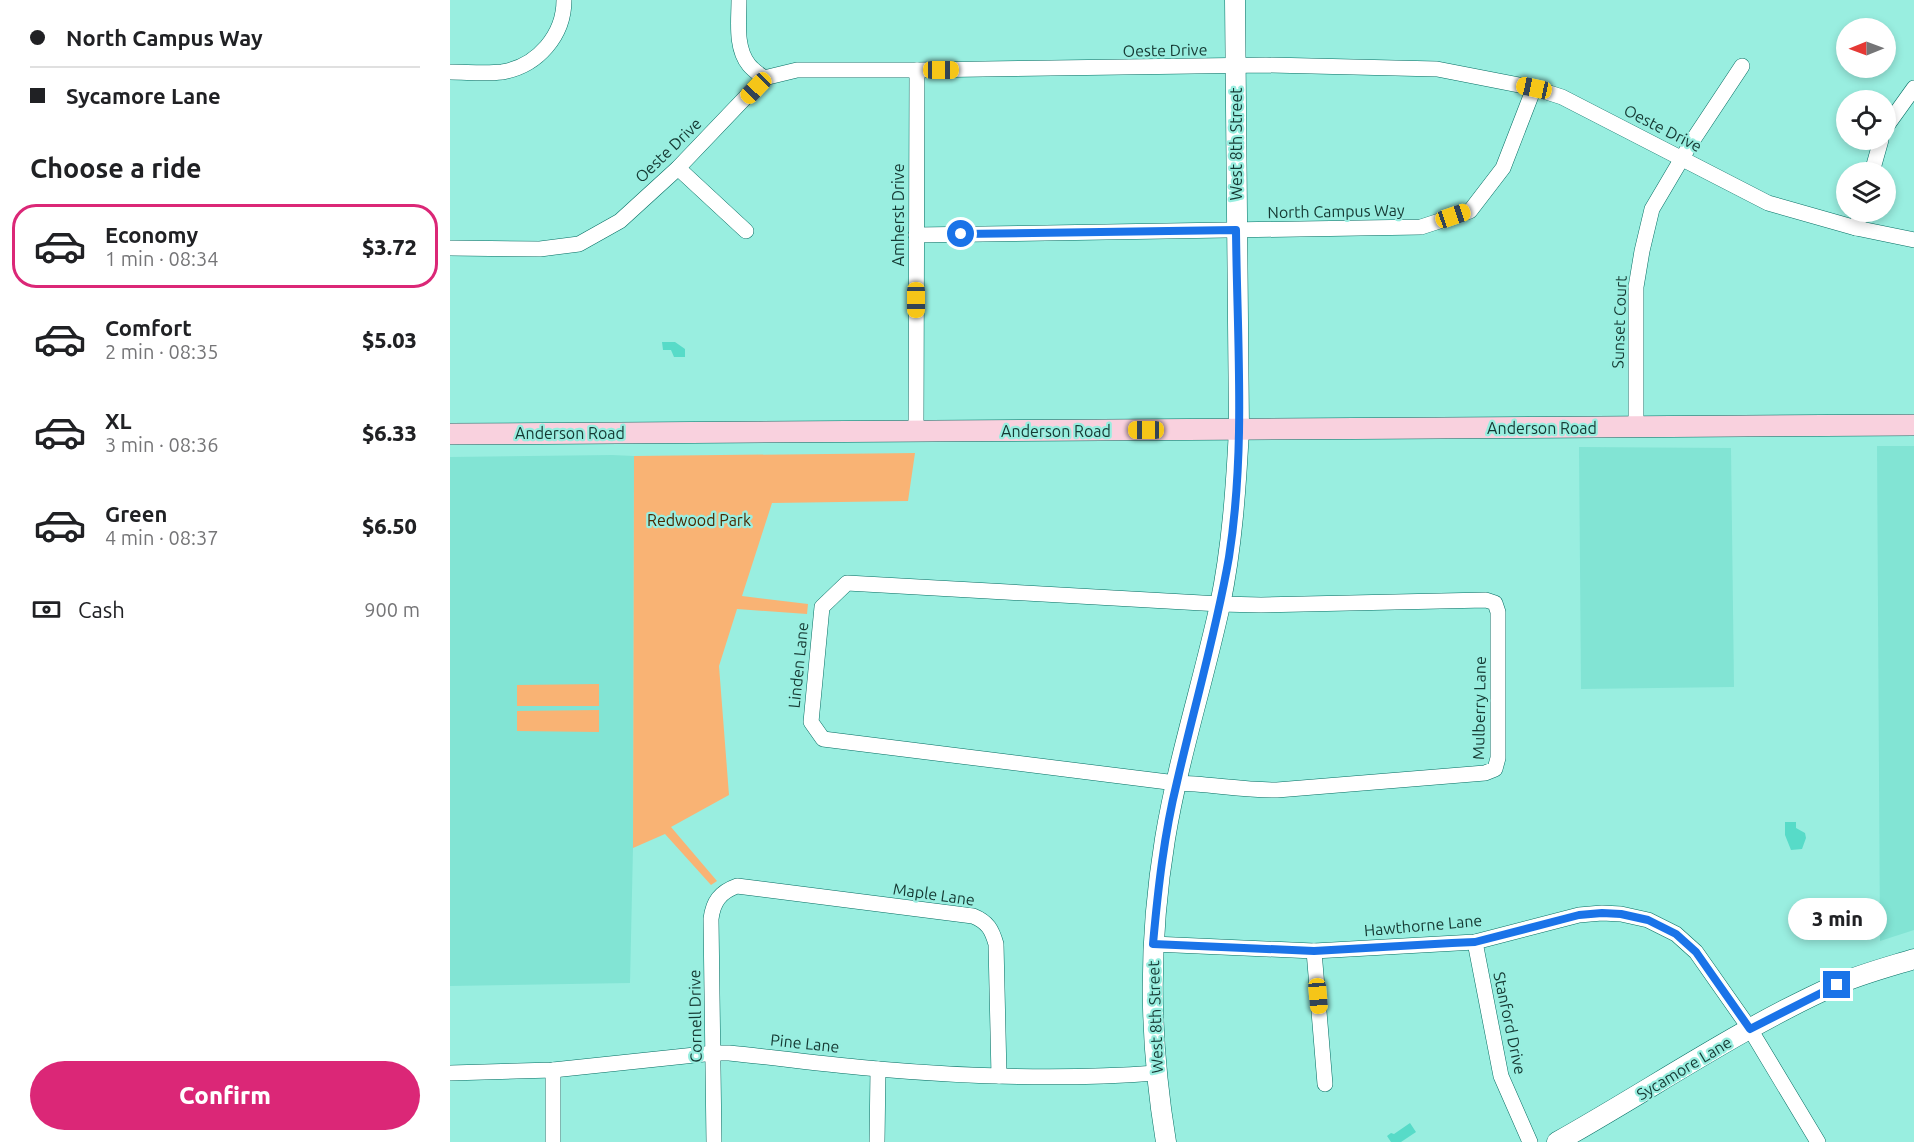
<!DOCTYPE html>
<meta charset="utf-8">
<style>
body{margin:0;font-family:Ubuntu,sans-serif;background:#f6f6f6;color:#202124;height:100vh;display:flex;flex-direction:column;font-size:22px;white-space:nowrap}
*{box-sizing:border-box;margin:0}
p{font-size:20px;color:#757577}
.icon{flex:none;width:33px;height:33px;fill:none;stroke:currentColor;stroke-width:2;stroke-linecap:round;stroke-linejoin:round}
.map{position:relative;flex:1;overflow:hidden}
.drawer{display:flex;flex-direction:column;background:#fff;width:450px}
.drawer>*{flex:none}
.guide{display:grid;align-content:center;height:132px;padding:0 30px;background:#fff}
.needle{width:39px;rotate:269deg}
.buttons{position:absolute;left:1386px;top:18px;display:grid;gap:12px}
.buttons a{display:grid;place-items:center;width:60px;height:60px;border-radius:50%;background:#fff;box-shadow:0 3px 9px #0003;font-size:30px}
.end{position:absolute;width:27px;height:27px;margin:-14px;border:8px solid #1a73e8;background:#fff;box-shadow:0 0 0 3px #fff}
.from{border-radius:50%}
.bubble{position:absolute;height:42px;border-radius:21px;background:#fff;box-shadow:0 3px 9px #0003;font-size:20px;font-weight:800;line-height:42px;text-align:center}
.car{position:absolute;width:18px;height:36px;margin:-18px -9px;border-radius:8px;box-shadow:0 0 4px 2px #0007;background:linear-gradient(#f5c518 24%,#345 0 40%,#f5c518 0 76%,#345 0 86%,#f5c518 0)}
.guide b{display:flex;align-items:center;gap:21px;height:57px;font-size:22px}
.guide b+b{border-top:2px solid #e0e0e0}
.guide i{width:15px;height:15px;background:#202124}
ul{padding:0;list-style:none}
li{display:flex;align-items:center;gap:18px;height:84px;margin:0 12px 9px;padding:0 18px;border:3px solid transparent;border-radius:24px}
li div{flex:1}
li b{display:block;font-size:22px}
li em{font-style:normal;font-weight:800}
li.current{border-color:#db2777}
li>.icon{width:54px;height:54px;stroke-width:1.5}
h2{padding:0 30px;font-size:27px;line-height:72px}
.pay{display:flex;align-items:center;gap:15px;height:66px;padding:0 30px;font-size:22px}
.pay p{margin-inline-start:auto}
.button{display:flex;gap:12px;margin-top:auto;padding:12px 30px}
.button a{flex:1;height:69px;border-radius:36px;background:#db2777;color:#fff;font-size:24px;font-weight:800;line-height:69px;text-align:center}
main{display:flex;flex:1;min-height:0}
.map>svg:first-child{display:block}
.built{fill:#82e4d4}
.green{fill:#f9b374}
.water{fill:#57dbc8}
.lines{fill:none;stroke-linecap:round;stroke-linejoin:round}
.minor-casing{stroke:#036d62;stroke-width:16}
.tertiary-casing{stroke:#036d62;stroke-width:21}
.secondary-casing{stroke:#036d62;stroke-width:22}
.minor{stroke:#fff;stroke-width:15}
.tertiary{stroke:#fff;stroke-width:20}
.secondary{stroke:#f9d1de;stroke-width:21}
.route{stroke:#1a73e8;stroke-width:8}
.labels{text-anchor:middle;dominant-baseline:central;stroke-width:4.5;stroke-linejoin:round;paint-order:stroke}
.street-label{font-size:16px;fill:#153933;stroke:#99eee0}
.park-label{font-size:16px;fill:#4a2701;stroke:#99eee0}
</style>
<main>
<section class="drawer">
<div class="guide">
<b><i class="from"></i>North Campus Way</b>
<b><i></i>Sycamore Lane</b>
</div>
<h2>Choose a ride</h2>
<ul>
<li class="current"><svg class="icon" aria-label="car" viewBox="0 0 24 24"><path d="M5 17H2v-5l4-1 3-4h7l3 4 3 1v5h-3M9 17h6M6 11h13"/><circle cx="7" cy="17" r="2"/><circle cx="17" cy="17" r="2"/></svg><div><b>Economy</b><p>1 min · 08:34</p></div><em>$3.72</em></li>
<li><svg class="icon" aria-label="car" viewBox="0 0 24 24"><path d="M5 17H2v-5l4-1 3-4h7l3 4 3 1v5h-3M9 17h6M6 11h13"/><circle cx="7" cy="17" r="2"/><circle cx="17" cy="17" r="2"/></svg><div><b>Comfort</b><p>2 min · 08:35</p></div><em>$5.03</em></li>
<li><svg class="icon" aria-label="car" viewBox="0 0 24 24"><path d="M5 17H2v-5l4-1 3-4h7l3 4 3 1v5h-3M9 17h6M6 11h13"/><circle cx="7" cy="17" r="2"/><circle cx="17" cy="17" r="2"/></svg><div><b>XL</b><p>3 min · 08:36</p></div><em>$6.33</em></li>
<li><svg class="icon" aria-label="car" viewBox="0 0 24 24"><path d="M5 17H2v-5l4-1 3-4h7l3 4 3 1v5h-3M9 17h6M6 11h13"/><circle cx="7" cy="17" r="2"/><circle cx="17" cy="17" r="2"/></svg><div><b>Green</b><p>4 min · 08:37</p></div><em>$6.50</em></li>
</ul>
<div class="pay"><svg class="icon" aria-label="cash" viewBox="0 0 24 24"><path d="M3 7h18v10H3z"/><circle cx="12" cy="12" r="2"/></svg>Cash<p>900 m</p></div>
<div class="button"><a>Confirm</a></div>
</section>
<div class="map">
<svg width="1464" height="1142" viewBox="0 0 1464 1142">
<rect width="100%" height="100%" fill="#99eee0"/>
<!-- built -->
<g class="built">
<polygon points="1427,446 1464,446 1464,930 1430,941"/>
<polygon points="1129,447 1281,448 1284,687 1131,689"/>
<polygon points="162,455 184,456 183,848 180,983 0,986 0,457"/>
</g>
<!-- green -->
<g class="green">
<polygon points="465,453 458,501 322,503 292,596 358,604 357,614 287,609 269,666 279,795 221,827 267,881 261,885 215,834 183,848 184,456"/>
<polygon points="149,684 149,706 67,706 67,685"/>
<polygon points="149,710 149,732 67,731 67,711"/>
</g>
<!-- water -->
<g class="water">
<polygon points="212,342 225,342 235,349 235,357 224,357 221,350 213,350"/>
<polygon points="1335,822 1346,822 1346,828 1355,833 1356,838 1352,849 1341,850 1335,835"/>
<polygon points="960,1123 966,1132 951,1142 941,1142 937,1136 941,1133 944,1134"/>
</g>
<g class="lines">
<!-- minor casing -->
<g class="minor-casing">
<g id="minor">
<path d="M289,0C289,21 285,48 299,65C303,70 309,74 314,78"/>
<path d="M0,72C17,72 35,74 52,72C88,66 114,35 114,0"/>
<polyline points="1436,127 1464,88"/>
<polyline points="228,168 296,231"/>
<polyline points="1422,172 1431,140"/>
<polyline points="1406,228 1411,212"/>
<polyline points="466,235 971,227 1020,211 1053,168 1084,88"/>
<polyline points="0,248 90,249 129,244 170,221 228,168 314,78 347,70 467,70 816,65 987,69 1084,88 1112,97 1318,203 1406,228 1464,240"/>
<polyline points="1186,427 1186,287 1192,251 1202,209 1241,143 1292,66"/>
<polyline points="466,432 467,70"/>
<path d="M397,583L770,604L811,605L1036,600L1045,603L1048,612V758L1045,769L1035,773L827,790C793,790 760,784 726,783L373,739L361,722L372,607Z"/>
<polyline points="1025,942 1051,1076 1080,1142"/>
<polyline points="703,944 864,951 1025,942 1129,915 1152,913 1171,914 1198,920 1226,934 1246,952 1300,1029 1368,1142"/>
<polyline points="864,951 875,1084"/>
<polyline points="103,1070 103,1142"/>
<path d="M0,1073L103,1070L264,1053H279C329,1058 379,1065 428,1069C521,1077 614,1080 706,1073"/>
<path d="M264,1142L261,919C263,902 270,892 287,886L523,916C538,922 542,930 546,944L549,1076"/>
<polyline points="427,1142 428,1069"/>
</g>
</g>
<!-- tertiary casing -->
<g class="tertiary-casing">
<g id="tertiary">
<path d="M716,1142C699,1039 698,943 715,839C728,760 753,683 770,605C782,547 786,488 789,429L785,0"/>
<path d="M1107,1142C1200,1090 1288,1029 1386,985C1411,974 1438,967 1464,959"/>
</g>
</g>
<!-- secondary casing -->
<g class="secondary-casing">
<polyline id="secondary" points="0,434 1464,425"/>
</g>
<!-- minor -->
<use href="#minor" class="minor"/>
<!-- tertiary -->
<use href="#tertiary" class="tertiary"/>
<!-- secondary -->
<use href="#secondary" class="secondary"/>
</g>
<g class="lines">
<!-- route -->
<path class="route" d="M511,234L786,230C787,338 796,449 779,557C766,633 744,707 727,782C714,835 708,889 703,944L864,951L1002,943L1025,942L1129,915L1152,913L1171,914L1198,920L1226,934L1246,952L1300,1029L1387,985"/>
</g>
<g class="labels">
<!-- street labels -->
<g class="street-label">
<text transform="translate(715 50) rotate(-1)">Oeste Drive</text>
<text transform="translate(1213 128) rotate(27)">Oeste Drive</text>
<text transform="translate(786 144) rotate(-90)">West 8th Street</text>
<text transform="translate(218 150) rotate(-44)">Oeste Drive</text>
<text transform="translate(886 211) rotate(-1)">North Campus Way</text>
<text transform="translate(448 215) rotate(-90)">Amherst Drive</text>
<text transform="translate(1169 322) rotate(-88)">Sunset Court</text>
<text x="1092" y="428">Anderson Road</text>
<text x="606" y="431">Anderson Road</text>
<text x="120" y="433">Anderson Road</text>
<text transform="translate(348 665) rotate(-84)">Linden Lane</text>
<text transform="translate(1029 708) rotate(-89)">Mulberry Lane</text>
<text transform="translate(484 894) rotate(8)">Maple Lane</text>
<text transform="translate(973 925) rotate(-5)">Hawthorne Lane</text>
<text transform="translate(245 1016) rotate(-91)">Cornell Drive</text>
<text transform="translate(705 1017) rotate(-92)">West 8th Street</text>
<text transform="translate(1060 1023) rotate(78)">Stanford Drive</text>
<text transform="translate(355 1043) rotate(6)">Pine Lane</text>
<text transform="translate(1234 1068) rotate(-31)">Sycamore Lane</text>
</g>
<!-- park labels -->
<g class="park-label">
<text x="249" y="520">Redwood Park</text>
</g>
</g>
</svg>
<div class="buttons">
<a><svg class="needle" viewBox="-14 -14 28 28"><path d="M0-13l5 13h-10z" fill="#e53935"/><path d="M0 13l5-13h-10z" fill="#757577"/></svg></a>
<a><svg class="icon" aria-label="locate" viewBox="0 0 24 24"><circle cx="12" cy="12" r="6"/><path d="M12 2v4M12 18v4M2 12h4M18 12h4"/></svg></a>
<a><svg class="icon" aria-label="layers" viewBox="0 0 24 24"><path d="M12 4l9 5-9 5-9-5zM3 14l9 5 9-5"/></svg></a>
</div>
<i class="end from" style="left:511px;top:234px"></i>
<i class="end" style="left:1387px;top:985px"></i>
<div class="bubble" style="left:1338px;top:898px;width:99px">3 min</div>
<i class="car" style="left:491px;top:70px;rotate:90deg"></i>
<i class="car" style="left:306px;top:88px;rotate:224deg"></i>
<i class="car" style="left:1084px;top:88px;rotate:282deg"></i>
<i class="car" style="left:1003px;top:216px;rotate:71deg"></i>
<i class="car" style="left:466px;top:300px;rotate:180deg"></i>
<i class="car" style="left:696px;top:430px;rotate:270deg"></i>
<i class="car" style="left:868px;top:996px;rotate:175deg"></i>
</div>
</main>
